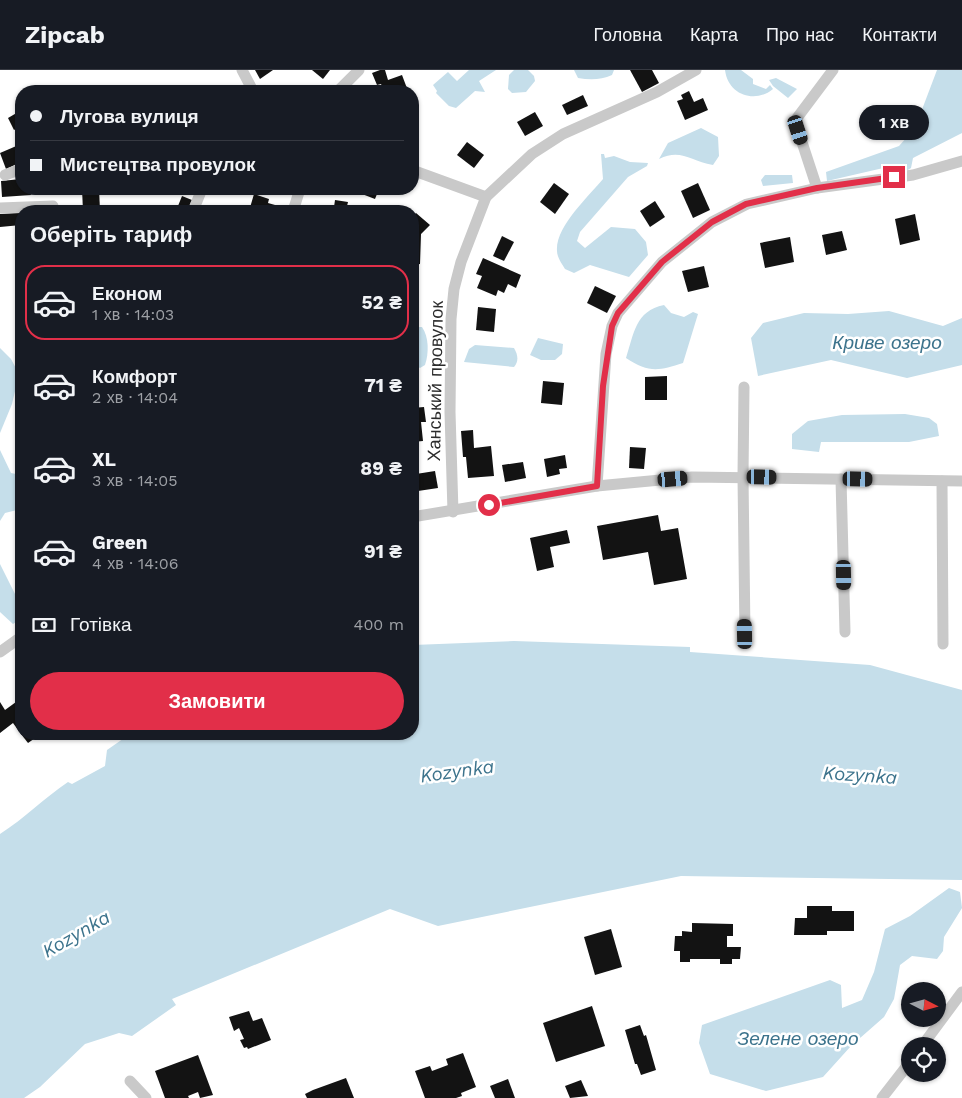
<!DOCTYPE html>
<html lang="uk">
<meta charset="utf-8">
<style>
body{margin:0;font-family:"Work Sans",sans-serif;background:#242831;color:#f1f3f6;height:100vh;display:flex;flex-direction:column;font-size:19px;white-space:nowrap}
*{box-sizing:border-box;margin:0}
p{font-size:16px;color:#9ea1a6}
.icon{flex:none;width:28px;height:28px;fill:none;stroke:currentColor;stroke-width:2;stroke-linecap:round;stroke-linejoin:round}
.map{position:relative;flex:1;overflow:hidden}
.details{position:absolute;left:15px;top:135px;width:404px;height:535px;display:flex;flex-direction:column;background:#171b24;border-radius:20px;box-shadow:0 1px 4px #0004}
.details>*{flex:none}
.banner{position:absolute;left:15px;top:15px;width:404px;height:110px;border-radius:20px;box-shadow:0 1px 4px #0004;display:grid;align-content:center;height:110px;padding:0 15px;background:#171b24}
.needle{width:32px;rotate:96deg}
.tools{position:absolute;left:901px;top:912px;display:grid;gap:10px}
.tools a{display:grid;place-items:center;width:45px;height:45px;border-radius:50%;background:#171b24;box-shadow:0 1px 4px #0004;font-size:25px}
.end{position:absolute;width:22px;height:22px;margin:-11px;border:6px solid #e22f49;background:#fff;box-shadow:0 0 0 2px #fff}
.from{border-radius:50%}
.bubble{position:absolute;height:35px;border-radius:18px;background:#171b24;box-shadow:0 1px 4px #0004;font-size:16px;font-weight:700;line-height:35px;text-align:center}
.car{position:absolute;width:15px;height:30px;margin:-15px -8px;border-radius:6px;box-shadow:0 0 4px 1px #0007;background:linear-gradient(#222 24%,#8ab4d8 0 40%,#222 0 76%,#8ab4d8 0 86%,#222 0)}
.banner b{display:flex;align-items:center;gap:18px;height:48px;font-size:19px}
.banner b+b{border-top:1px solid #363941}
.banner i{width:12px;height:12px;background:#f1f3f6}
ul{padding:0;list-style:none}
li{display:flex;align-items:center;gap:15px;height:75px;margin:0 10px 8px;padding:0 5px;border:2px solid transparent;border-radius:20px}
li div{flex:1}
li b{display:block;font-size:19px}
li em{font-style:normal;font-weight:700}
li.on{border-color:#e22f49}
li>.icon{width:45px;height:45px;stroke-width:1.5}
h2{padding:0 15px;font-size:22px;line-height:60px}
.pay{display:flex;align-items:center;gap:12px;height:55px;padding:0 15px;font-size:19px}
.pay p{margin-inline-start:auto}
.action{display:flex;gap:10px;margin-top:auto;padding:10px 15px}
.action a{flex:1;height:58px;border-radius:30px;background:#e22f49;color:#fff;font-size:20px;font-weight:700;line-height:58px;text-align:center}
header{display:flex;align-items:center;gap:30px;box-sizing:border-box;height:70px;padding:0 25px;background:#171b24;border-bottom:1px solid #363941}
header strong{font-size:24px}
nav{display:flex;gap:28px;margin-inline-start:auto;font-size:18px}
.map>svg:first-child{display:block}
.water{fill:#c5deea}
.building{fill:#131313}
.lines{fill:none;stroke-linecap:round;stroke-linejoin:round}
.minor{stroke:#c9c9c9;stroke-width:11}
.route{stroke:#e22f49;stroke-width:6}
.labels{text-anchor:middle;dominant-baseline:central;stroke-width:5;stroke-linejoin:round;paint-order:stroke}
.street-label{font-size:18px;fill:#2c2c2c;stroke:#fff}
.water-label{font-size:19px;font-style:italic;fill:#3c738c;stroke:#fff}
</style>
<header>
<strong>Zipcab</strong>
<nav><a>Головна</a><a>Карта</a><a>Про нас</a><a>Контакти</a></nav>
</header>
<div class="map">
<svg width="962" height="1028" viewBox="0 0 962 1028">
<rect width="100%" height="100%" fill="#fff"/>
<!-- water -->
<g class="water">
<polygon points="469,0 496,0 479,11 485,22 475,21 456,38 449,36 436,23 437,21 433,15 448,2 457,11"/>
<polygon points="514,0 528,0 534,6 535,11 526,22 512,23 508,19 509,5"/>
<path d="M574,0H614L612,5C601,10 590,10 578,8Z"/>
<path d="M725,0H741L753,9V14L766,19L770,15L773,19C755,34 728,25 725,0Z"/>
<polygon points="937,0 962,0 962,63 913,88 911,98 903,103 892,96 827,111 826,102 899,76 915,58"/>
<polygon points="776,8 797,19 788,28 773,16 769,10"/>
<path d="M701,58L718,67L719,86L713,95C690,91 681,78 659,89L668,73Z"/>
<path d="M601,84H604L605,88L614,86L630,92L648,93L647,96L628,107L580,162L577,171L585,178L611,157L635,159L646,172L648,185L629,207L590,195L574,203L565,199C562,194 557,187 557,181C555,157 589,126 603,109Z"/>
<polygon points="765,105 792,105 793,113 763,116 761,110"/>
<path d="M664,235L671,243L684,247L693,242L698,244L683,293C659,301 648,303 626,288C634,264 635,241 664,235Z"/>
<polygon points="889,241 943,256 962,248 962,295 907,308 831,290 758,306 751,268 763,253 804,243 848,244"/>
<path d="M413,257H422C429,267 429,283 425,295L420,298L413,294Z"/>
<polygon points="538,268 563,274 562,284 555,290 541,290 530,285"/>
<path d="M475,275L514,278C518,285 519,291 514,297L464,292L469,279Z"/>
<polygon points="0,278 11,289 19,304 12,334 0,363"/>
<polygon points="905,344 929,348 937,354 939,366 909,372 821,372 819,382 792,379 792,364 808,351 842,345"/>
<polygon points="0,380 11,403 21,405 21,439 5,443 0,451"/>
<polygon points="0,494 19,532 17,539 20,545 19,550 13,554 0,542"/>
<path d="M514,571L690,577V582L870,595L962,620V810L681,806L438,856L390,839L172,929L176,935L132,966L119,963L85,974L40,1017L24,1028H0V764C25,748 44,728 68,712L72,714L105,696L107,680L130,664H412L413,575Z"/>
<polygon points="949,818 960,822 962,838 944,867 943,881 937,889 912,886 900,895 894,929 884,947 851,976 823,1007 766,1021 710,1004 699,973 702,955 830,910 841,915 842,938 862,930 874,902 885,859 910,846"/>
</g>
<!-- building -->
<g class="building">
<polygon points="255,0 273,0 260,9"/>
<polygon points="312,0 330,0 323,9"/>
<polygon points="380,0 385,0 388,10 402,5 408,21 384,21 381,14 377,15 372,3"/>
<polygon points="630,0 652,0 659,13 642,22"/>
<polygon points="689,21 694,32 703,28 708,40 685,50 677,31 683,29 681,25"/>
<polygon points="583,25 588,36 567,45 562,35"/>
<polygon points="20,41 21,56 14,60 8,48"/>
<polygon points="535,42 543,56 525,66 517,52"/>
<polygon points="467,72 484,85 474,98 457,85"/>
<polygon points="21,74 21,92 6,99 0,83"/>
<polygon points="21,109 21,119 30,119 31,125 2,127 1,111"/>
<polygon points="554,113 569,124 555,144 540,132"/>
<polygon points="698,113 710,140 693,148 681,121"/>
<polygon points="82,119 99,119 100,140 83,141"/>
<polygon points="364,119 379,119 375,129 362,124"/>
<polygon points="254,124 269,129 268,133 275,135 273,141 249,141"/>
<polygon points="182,126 192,130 187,141 176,141"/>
<polygon points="335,130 348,132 347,136 365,139 364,141 345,141 345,138 334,137"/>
<polygon points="655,131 665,147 650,157 640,141"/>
<polygon points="21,143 21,155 0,157 0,144"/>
<polygon points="416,143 430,155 421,164 420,194 412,195 412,147"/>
<polygon points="915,144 920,170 900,175 895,149"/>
<polygon points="842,161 847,180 826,185 822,165"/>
<polygon points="502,166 514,172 504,191 493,186"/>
<polygon points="790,167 794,192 765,198 760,173"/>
<polygon points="483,188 521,205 516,218 508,214 504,223 498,220 496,226 477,218 482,206 476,204"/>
<polygon points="704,196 709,217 688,222 682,201"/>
<polygon points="595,216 616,226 607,243 587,233"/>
<polygon points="478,237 496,239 494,262 476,260"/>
<polygon points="667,306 667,330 645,330 645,307"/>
<polygon points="543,311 564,313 562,335 541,333"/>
<polygon points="424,337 426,352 421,352 423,371 412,372 412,338"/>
<polygon points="473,360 474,378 491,376 494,406 468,408 466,387 463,387 461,361"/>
<polygon points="630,377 646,378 644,399 629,398"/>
<polygon points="565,385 567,398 559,399 560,404 547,407 544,389"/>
<polygon points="523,392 526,408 505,412 502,395"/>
<polygon points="435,401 438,418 418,421 416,404"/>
<polygon points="658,445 661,461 678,458 687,509 654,515 648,482 603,490 597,456"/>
<polygon points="567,460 570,473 550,477 554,497 537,501 530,468"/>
<polygon points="0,632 5,640 16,632 21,639 21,664 13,653 0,663"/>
<polygon points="21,664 41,664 28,673"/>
<polygon points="807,836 832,836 832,841 854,841 854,861 827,861 827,865 794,865 795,848 807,848"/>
<polygon points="692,853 733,854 733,866 727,866 727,877 741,877 740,889 732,889 732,894 720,894 720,889 690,889 690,892 680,892 680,881 674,881 675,866 682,866 682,861 692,862"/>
<polygon points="611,859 622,897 595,905 584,867"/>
<polygon points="592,936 605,976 556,992 543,953"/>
<polygon points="249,941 253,951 262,948 271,970 248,979 247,977 244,978 240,970 244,969 239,958 234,961 229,947"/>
<polygon points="640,955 644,966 646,965 656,1000 641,1005 637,994 635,994 625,960"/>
<polygon points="463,983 476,1017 461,1023 462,1026 456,1028 425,1028 415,1001 430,996 432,1001 448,995 446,989"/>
<polygon points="198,985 213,1025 200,1028 198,1022 188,1026 189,1028 165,1028 155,1001"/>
<polygon points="346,1008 354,1028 307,1028 305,1024 313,1020"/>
<polygon points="508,1009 515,1028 495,1028 490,1016"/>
<polygon points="581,1010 588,1026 570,1028 565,1016"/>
</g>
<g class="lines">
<!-- minor -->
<g class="minor">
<polyline points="242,0 253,21"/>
<polyline points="338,21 359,0"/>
<polyline points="412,100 486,127"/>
<polyline points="5,105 21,99"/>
<polyline points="817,118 796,54 797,48 833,0"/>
<polyline points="0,138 53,136"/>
<polyline points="193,141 202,119"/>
<polyline points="293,141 300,119"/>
<polyline points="744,317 743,406 745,564"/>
<polyline points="841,409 845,562"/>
<polyline points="942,411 943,574"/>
<polyline points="597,416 606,284 612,256 618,243 662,192 712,152 747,134 817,118 913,105 962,91"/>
<polyline points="453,442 450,342 451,249 454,219 461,192 486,127 532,84 563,64 657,22 696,0"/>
<polyline points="412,447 597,416 692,407 962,411"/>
<polyline points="0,582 21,567"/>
<polyline points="922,976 962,922"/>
<polyline points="130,1011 146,1028"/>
<polyline points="882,1028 910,992"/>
</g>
</g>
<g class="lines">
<!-- route -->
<polyline class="route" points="489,435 597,416 603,316 612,256 618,243 662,192 712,152 746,134 817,118 894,107"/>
</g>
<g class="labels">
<!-- street labels -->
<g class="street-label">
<text transform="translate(435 311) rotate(-89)">Ханський провулок</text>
</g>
<!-- water labels -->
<g class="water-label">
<text x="887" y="272">Криве озеро</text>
<text transform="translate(457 701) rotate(-8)">Kozynka</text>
<text transform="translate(860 705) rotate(4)">Kozynka</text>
<text transform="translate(76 864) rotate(-30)">Kozynka</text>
<text x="798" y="968">Зелене озеро</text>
</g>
</g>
</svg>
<div class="tools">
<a><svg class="needle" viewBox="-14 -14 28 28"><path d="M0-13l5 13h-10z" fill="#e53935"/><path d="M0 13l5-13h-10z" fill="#9ea1a6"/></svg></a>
<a><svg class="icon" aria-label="locate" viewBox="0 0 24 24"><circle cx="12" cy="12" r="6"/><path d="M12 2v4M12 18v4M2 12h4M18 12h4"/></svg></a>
</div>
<i class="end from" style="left:489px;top:435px"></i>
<i class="end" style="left:894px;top:107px"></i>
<div class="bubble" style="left:859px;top:35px;width:70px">1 хв</div>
<i class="car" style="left:798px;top:60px;rotate:162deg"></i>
<i class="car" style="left:762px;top:407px;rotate:91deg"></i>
<i class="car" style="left:673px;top:409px;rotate:85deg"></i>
<i class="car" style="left:858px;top:409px;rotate:91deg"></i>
<i class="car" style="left:844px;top:505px;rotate:179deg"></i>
<i class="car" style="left:745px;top:564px;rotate:359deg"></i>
<div class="banner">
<b><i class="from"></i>Лугова вулиця</b>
<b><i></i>Мистецтва провулок</b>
</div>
<section class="details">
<h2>Оберіть тариф</h2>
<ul>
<li class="on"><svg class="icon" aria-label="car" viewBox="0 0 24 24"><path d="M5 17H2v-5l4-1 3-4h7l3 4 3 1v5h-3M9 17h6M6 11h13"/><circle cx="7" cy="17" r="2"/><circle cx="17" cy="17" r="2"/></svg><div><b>Економ</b><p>1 хв · 14:03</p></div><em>52 ₴</em></li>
<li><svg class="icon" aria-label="car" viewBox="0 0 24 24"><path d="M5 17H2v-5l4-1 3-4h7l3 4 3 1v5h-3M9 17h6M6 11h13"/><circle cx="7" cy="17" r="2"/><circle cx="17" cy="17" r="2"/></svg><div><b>Комфорт</b><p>2 хв · 14:04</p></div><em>71 ₴</em></li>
<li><svg class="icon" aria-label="car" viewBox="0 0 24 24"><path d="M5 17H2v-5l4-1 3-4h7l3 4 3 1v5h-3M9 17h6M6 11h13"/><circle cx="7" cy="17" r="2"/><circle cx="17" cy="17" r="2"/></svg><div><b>XL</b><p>3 хв · 14:05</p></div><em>89 ₴</em></li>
<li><svg class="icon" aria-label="car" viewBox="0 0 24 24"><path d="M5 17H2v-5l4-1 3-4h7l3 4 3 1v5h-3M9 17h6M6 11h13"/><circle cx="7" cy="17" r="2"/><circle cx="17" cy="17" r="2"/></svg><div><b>Green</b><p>4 хв · 14:06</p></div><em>91 ₴</em></li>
</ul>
<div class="pay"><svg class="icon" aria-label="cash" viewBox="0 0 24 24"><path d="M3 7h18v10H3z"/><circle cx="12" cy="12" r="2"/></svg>Готівка<p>400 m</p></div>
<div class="action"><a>Замовити</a></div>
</section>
</div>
